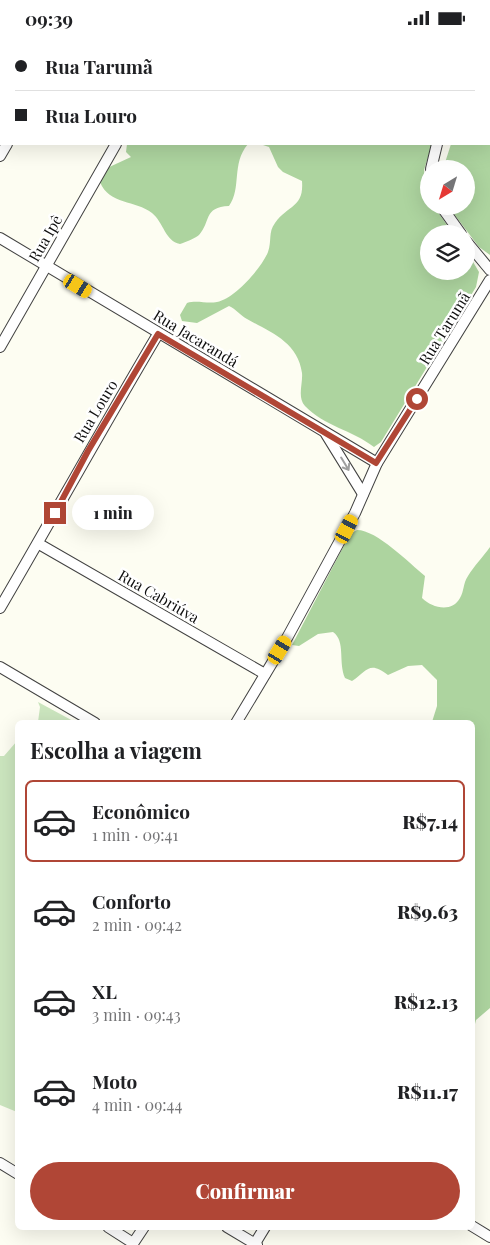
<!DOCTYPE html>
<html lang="pt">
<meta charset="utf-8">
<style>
body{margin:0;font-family:"Playfair Display",serif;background:#f6f6f6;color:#202124;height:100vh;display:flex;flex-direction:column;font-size:19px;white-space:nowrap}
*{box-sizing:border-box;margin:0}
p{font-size:16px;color:#757577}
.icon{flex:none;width:28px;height:28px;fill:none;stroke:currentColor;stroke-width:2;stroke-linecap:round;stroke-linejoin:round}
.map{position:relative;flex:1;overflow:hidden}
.drawer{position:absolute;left:15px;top:685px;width:460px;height:510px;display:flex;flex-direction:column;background:#fff;border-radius:8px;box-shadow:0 5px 20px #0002}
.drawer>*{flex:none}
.hud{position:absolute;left:0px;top:0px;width:490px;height:110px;box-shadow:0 5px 20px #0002;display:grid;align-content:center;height:110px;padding:0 15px;background:#fff}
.needle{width:32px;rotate:218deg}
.tools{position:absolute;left:420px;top:125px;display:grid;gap:10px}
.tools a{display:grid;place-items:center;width:55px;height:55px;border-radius:50%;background:#fff;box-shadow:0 5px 20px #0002;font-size:25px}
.end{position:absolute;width:22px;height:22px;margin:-11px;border:6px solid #b04636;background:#fff;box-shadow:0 0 0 2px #fff}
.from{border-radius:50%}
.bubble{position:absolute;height:35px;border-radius:18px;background:#fff;box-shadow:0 5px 20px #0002;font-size:16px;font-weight:800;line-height:35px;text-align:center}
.car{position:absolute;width:15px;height:30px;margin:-15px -8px;border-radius:6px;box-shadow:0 0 4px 1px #0007;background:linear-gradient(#f5c518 24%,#345 0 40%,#f5c518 0 76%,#345 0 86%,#f5c518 0)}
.hud b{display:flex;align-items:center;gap:18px;height:48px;font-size:19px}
.hud b+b{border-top:1px solid #e0e0e0}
.hud i{width:12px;height:12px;background:#202124}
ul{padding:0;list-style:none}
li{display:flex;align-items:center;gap:15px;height:82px;margin:0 10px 8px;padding:0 5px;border:2px solid transparent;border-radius:8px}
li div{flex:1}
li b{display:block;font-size:19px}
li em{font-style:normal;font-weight:800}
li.active{border-color:#b04636}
li>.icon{width:45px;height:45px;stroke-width:1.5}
h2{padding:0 15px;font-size:22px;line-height:60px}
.cta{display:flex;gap:10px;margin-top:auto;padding:10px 15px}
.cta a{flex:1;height:58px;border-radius:30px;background:#b04636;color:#fff;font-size:20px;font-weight:800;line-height:58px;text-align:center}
.status{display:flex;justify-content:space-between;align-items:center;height:35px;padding:0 25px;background:#fff;direction:ltr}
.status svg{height:14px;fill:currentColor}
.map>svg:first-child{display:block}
.green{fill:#cbe5be}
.forest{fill:#add49f}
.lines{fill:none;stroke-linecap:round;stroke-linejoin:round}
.minor-casing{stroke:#424242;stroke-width:12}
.minor{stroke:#fff;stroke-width:10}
.oneway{stroke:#9f9f9f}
.route{stroke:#b04636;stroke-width:6}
.labels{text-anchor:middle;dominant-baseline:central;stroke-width:5;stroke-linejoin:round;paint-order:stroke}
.street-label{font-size:15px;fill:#0f0f0f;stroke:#fff}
</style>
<div class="status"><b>09:39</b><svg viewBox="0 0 49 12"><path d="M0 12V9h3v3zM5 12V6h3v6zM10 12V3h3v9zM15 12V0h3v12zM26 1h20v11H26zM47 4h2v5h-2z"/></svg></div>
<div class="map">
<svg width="490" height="1210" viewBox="0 0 490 1210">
<rect width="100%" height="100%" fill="#fdfdf2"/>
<!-- green -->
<g class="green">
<polygon points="38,667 75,687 38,687 40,672"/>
<polygon points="17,706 17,1077 0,1070 0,721 4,721"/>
</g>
<!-- forest -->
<g class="forest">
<polygon points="120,0 474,0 474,1"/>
<polygon points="490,0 490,220 479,212 448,171 466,171 466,134 443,134 451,109 489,109"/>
<path d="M127,109H248C231,129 242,153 229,171C203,172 211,187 199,200C194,204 186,207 180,209C165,206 164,188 152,178C136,165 109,170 100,147L105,134L131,122L126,117Z"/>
<path d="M260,109H432L424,135L429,171H434L453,199H429V236H466V215L479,237L476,252L381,407L374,412C352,395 324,391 305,371C297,362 303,349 302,338C298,307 270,297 247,284C240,280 236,274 229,271L197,288L182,286L180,280L187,268C197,265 207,269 217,267C235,264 262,232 268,217C272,206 268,197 275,188C289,169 304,173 302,146L283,137L278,132L269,112Z"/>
<path d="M357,495C377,495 409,528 425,541L422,563C432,573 452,578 460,563C464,557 463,548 468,541C474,531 483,522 490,512V973L476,985L473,997L472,688L432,687L437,671V645L422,630L408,631L388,640C369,625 367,636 352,646L345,643C338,627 346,606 333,597L318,599L299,611L292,610L350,499Z"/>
</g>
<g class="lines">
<!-- minor casing -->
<g class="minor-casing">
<g id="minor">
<polyline points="477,1 478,0"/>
<polyline points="0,121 7,109"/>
<polyline points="431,134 437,109"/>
<polyline points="441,171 461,199"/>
<polyline points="0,203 377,428"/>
<polyline points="466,206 490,235"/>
<polyline points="0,312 116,109"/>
<polyline points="326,399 363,459"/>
<polyline points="39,509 265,639"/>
<path d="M0,573C53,482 104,390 158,299"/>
<polyline points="0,632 95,688"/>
<polyline points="236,688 287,603 355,478 377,428 490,245"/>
<polyline points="0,1128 18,1139"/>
<polyline points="472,1191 490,1202"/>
<polyline points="108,1192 133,1208"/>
<polyline points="227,1192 257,1210"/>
<polyline points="132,1210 144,1192"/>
<polyline points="254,1210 265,1192"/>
</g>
</g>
<!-- minor -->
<use href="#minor" class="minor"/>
</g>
<!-- one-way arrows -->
<defs><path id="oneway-shaft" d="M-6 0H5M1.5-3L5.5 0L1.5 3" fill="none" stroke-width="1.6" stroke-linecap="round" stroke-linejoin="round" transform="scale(1.25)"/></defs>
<use class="oneway" href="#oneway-shaft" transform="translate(345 429) rotate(59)"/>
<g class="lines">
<!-- route -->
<polyline class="route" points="55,478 88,416 158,299 376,428 417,364"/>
</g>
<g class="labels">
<!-- street labels -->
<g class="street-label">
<text transform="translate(45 203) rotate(-60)">Rua Ipê</text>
<text transform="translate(444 293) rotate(-58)">Rua Tarumã</text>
<text transform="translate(196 303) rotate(31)">Rua Jacarandá</text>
<text transform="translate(95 376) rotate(-59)">Rua Louro</text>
<text transform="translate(159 561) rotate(30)">Rua Cabriúva</text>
</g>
</g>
</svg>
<div class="tools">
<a><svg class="needle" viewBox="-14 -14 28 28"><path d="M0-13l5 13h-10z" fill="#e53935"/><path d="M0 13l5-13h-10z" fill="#757577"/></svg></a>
<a><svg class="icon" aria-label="layers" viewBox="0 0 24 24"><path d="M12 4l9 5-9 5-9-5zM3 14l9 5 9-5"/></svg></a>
</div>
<i class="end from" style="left:417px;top:364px"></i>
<i class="end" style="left:55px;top:478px"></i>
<div class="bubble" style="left:72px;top:460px;width:82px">1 min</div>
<i class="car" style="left:78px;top:251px;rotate:121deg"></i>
<i class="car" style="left:347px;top:494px;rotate:28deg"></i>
<i class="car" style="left:280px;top:615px;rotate:31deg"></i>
<div class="hud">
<b><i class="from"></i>Rua Tarumã</b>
<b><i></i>Rua Louro</b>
</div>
<section class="drawer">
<h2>Escolha a viagem</h2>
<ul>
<li class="active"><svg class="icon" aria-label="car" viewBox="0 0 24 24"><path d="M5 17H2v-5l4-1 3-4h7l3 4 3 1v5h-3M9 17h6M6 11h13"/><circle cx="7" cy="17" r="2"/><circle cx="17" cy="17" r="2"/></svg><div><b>Econômico</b><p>1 min · 09:41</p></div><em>R$7.14</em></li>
<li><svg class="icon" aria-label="car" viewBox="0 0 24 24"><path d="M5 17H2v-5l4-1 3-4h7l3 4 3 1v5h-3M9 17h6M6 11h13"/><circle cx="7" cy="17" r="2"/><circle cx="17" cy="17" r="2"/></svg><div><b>Conforto</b><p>2 min · 09:42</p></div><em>R$9.63</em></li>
<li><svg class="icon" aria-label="car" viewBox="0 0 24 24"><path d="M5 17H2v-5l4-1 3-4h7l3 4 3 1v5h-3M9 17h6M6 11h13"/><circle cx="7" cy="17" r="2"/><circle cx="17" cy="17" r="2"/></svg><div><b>XL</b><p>3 min · 09:43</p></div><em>R$12.13</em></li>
<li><svg class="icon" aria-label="car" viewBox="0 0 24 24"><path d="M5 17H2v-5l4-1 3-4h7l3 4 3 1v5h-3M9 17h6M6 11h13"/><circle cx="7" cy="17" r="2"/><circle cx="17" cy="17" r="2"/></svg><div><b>Moto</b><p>4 min · 09:44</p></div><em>R$11.17</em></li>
</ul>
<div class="cta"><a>Confirmar</a></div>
</section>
</div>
